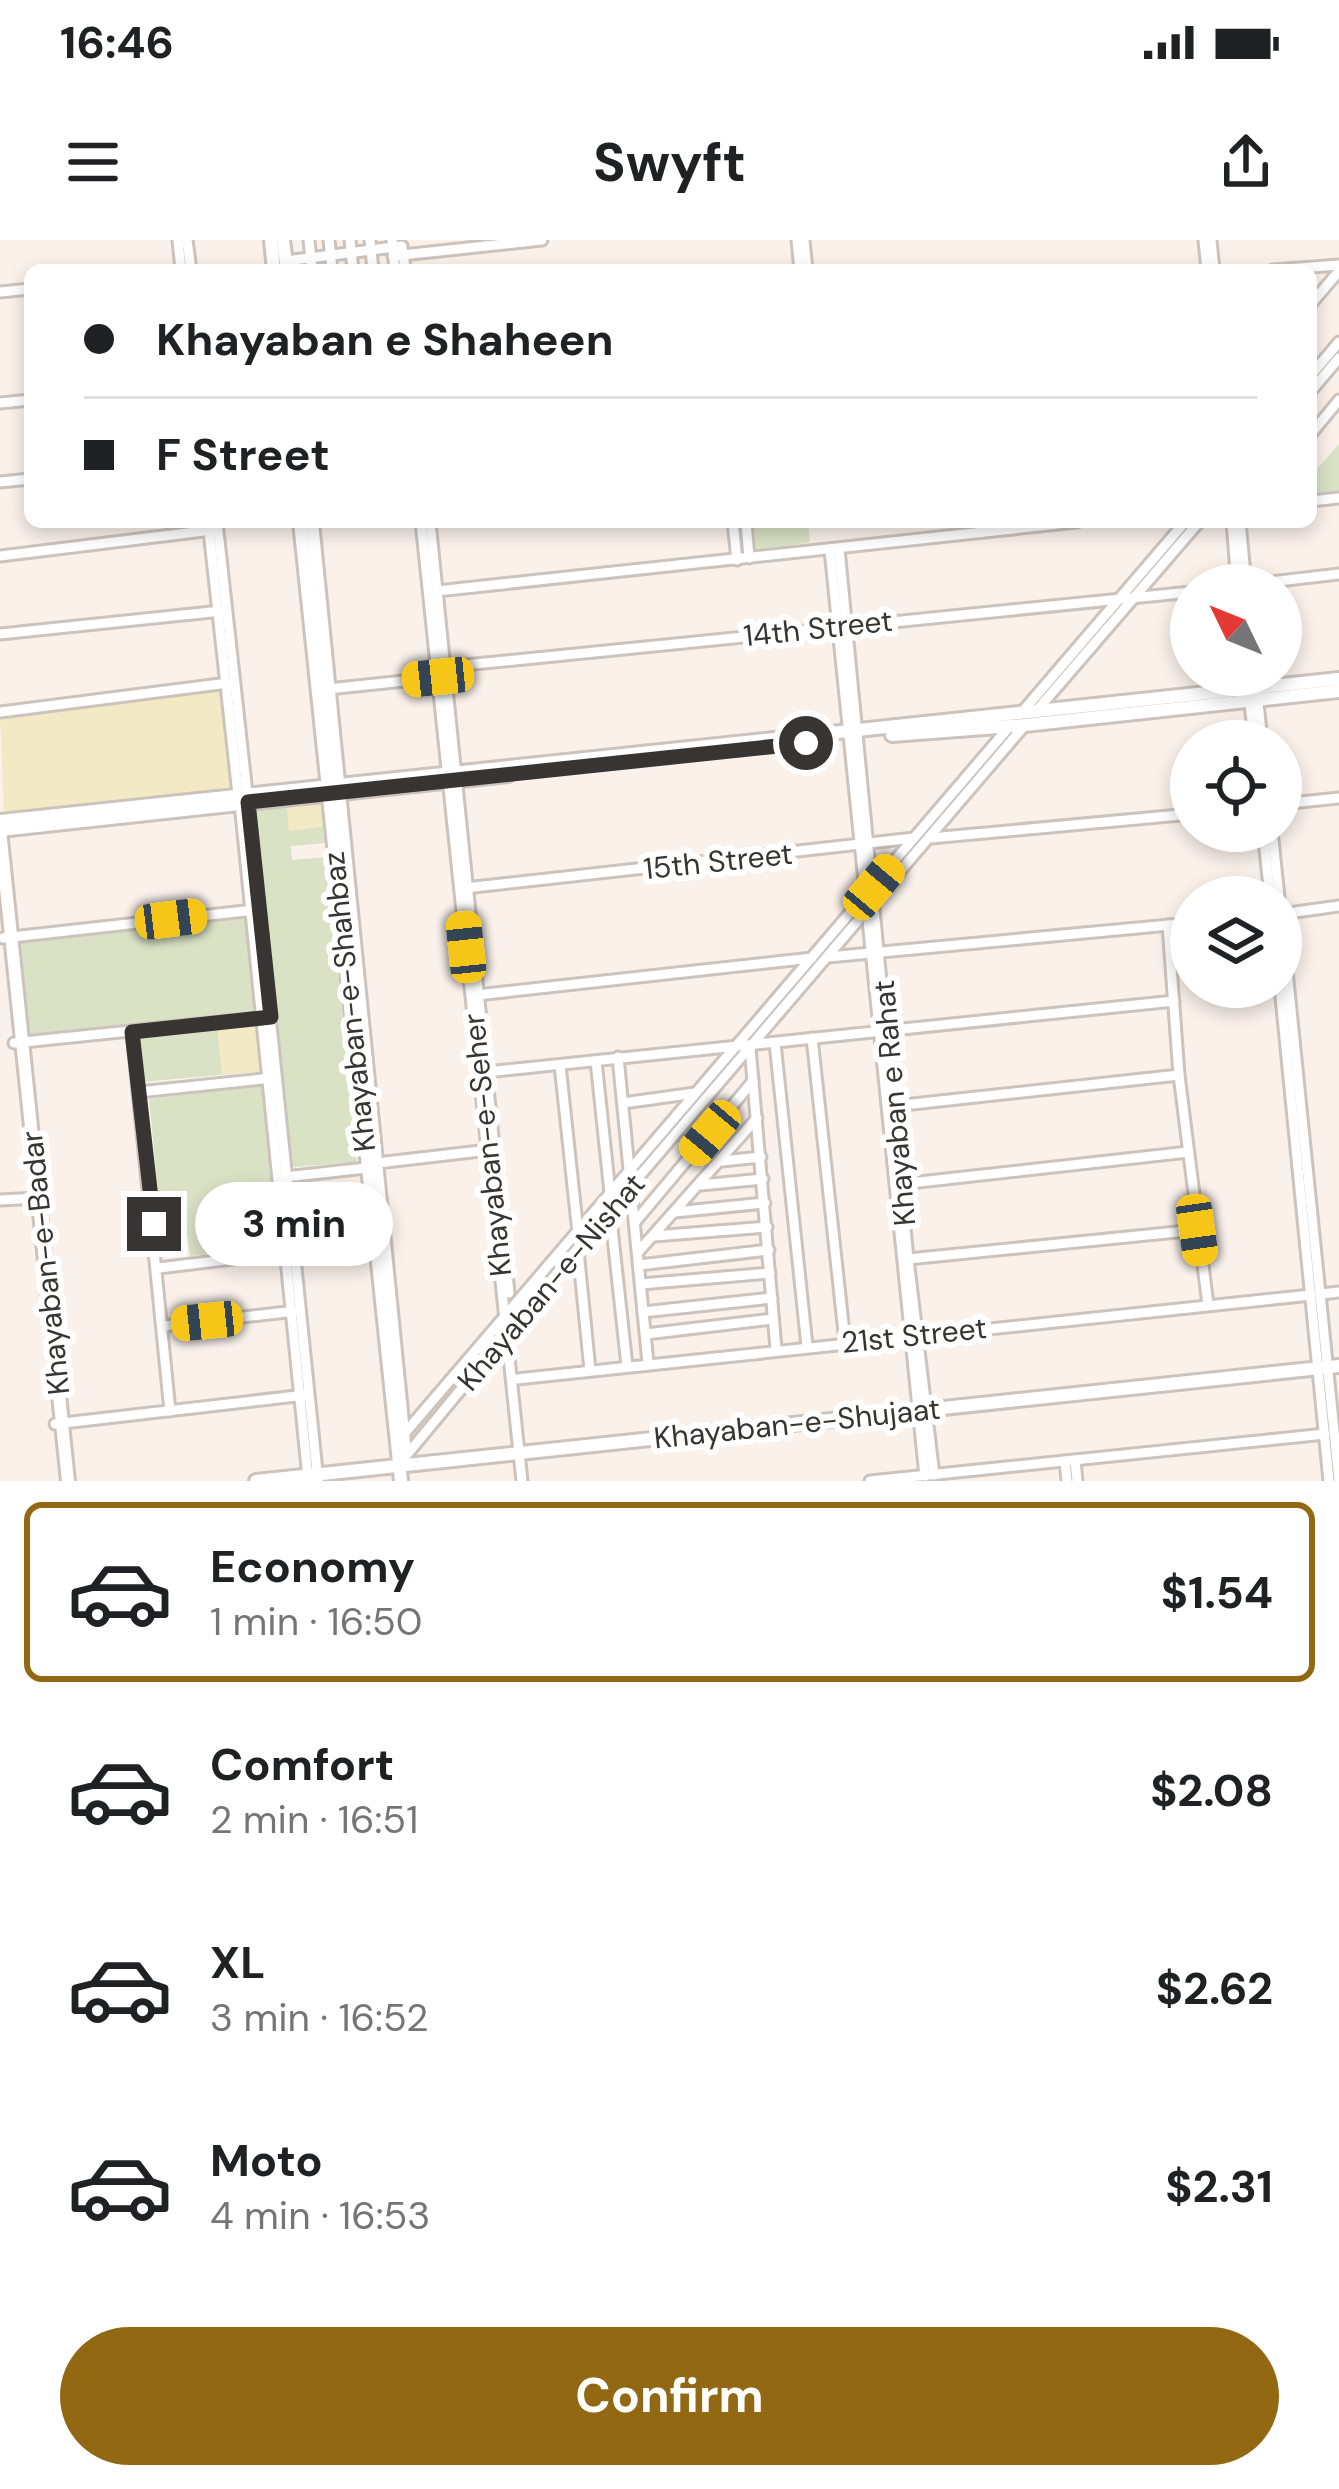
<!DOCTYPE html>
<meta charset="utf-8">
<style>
body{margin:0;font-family:"DM Sans",sans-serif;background:#f2f2f2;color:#202124;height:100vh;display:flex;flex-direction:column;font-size:45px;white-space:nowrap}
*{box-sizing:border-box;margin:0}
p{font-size:39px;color:#757577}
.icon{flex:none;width:66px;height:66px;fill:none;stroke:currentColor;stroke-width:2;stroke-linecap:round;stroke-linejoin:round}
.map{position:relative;height:1241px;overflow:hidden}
.sheet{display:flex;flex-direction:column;background:#fff;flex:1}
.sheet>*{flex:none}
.hud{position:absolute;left:24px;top:24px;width:1293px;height:264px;border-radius:18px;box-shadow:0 6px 18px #0003;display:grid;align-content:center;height:264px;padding:0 60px;background:#fff}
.needle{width:78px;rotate:313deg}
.tools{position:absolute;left:1170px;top:324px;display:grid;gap:24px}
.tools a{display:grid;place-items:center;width:132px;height:132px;border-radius:50%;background:#fff;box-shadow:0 6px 18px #0003;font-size:60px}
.end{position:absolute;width:54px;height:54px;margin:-27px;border:15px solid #373431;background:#fff;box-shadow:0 0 0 6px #fff}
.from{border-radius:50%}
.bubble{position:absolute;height:84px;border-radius:42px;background:#fff;box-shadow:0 6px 18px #0003;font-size:39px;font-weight:700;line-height:84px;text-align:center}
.car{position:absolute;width:36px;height:72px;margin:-36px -18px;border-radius:15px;box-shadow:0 0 9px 3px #0007;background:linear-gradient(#f5c518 24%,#345 0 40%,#f5c518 0 76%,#345 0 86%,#f5c518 0)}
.hud b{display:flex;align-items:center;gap:42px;height:114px;font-size:45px}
.hud b+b{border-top:3px solid #e0e0e0}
.hud i{width:30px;height:30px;background:#202124}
ul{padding:21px 0 0;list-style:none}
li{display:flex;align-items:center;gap:36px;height:180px;margin:0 24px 18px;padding:0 36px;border:6px solid transparent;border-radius:18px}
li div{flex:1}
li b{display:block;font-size:45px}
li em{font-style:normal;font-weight:700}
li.active{border-color:#926812}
li>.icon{width:108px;height:108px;stroke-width:1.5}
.cta{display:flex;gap:24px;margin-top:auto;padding:24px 60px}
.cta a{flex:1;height:138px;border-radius:72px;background:#926812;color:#fff;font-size:48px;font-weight:700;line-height:138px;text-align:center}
.status{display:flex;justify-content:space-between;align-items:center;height:84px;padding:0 60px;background:#fff;direction:ltr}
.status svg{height:33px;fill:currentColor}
header{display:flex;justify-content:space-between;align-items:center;height:156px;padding:0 60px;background:#fff;font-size:54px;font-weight:700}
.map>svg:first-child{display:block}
.green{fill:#d9e2c5}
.sand{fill:#f3e9c4}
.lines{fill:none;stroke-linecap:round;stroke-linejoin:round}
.minor-casing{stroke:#ccc3bd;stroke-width:15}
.major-casing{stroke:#ccc3bd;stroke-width:18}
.minor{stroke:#fff;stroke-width:9}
.major{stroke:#fff;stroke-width:12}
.route{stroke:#373431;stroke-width:15}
.labels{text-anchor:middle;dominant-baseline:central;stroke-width:12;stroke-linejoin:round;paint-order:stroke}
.street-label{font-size:30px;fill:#373431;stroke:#fff}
</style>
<div class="status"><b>16:46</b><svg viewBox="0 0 49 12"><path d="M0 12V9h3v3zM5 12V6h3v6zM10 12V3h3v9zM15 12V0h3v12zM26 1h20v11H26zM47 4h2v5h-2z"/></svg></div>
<header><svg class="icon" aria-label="menu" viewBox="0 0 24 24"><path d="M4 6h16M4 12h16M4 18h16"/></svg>Swyft<svg class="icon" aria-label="share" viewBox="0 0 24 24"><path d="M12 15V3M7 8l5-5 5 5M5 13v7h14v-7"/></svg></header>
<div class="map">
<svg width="1339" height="1241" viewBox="0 0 1339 1241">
<rect width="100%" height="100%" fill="#faf1eb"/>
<!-- green -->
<g class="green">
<polygon points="1339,204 1339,251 1311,254 1311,236"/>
<polygon points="748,282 808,282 810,302 751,312"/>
<polygon points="287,561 289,591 324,586 325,603 291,606 292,620 327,617 357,922 294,927 291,923 251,563"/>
<polygon points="249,672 256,773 25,798 14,699"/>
<polygon points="217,785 222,832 265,831 142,842 135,794"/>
<polygon points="263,845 280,1006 190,1016 185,978 161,981 149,859"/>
</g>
<!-- sand -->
<g class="sand">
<polygon points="220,447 232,549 4,572 0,477"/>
<polygon points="322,558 324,586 289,591 287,561"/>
<polygon points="261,779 265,831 222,834 217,785"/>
</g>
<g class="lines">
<!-- minor casing -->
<g class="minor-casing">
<g id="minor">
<polyline points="178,0 181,30"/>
<polyline points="187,0 191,30"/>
<polyline points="309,0 312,30"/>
<polyline points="329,0 332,30"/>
<polyline points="350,0 353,30"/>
<polyline points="370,0 373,30"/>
<polyline points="392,0 395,30"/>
<polyline points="797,0 800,30"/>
<polyline points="804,0 807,30"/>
<polyline points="1204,0 1207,30"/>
<polyline points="1211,0 1214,30"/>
<polyline points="403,11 405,30"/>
<polyline points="393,16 542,0"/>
<polyline points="286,21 402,6"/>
<polyline points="1273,30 1339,25"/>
<polyline points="0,52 30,49"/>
<polyline points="1311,64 1339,31"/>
<polyline points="1311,135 1339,102"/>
<polyline points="1311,151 1339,118"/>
<polyline points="0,163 30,160"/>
<polyline points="1311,194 1339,160"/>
<polyline points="0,242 30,239"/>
<polyline points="1311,261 1339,258"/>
<polyline points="208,282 238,554"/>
<polyline points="217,282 247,553"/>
<polyline points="421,282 522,1241"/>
<polyline points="430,282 509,1053"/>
<polyline points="733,282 737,320"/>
<polyline points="746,282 749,318"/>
<polyline points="1232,282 1237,345"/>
<polyline points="1240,282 1246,345"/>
<polyline points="839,309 908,1019 934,1235"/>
<polyline points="830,310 925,1236"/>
<polyline points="0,316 212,290"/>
<polyline points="1244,345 1339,334"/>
<polyline points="437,351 1077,282"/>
<polyline points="0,394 221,371"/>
<polyline points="445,427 1191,352"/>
<polyline points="1247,435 1254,501"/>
<polyline points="1255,435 1262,501"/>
<polyline points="328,449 442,437"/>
<polyline points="1038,469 1199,282"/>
<polyline points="1023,471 1185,282"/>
<polyline points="0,472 228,443"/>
<polyline points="248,562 318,1241"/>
<polyline points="240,563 308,1238"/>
<polyline points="1281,564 1339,558"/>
<polyline points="1263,591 1270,657"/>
<polyline points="1272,591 1279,657"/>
<polyline points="931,598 1191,574"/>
<polyline points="465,648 914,598"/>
<polyline points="1281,672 1339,1240"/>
<polyline points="1281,674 1339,666"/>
<polyline points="1168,685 1179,835 1208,1065"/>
<polyline points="3,698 254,670"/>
<polyline points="828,717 1191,683"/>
<polyline points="1280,747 1329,1241"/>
<polyline points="477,755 812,718"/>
<polyline points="132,792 170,1171"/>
<polyline points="812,798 845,1102"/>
<polyline points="14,803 265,777"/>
<polyline points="775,803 807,1106"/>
<polyline points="750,807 776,1109"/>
<polyline points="618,817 648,1123"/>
<polyline points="596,821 610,953"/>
<polyline points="560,825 578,993"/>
<polyline points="486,832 1174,761"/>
<polyline points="139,852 272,838"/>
<polyline points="623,863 695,853"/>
<polyline points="894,866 1179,835"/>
<polyline points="722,921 761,917"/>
<polyline points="377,923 489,910"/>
<polyline points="285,937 366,928"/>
<polyline points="901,944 1188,912"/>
<polyline points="701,945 763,939"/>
<polyline points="0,960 38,958"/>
<polyline points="610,970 627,1126"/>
<polyline points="675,972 765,963"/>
<polyline points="635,982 753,841"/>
<polyline points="654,996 767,987"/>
<polyline points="578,1010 590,1130"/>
<polyline points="638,1012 757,878"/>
<polyline points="908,1019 1197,990"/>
<polyline points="639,1025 769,1010"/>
<polyline points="159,1028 290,1012"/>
<polyline points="641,1044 770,1033"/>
<polyline points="1321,1054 1339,1052"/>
<polyline points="643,1072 772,1058"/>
<polyline points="164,1086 296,1071"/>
<polyline points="646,1094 773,1079"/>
<polyline points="517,1139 1311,1055"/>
<polyline points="55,1184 305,1155"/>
<polyline points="404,1194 1009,487"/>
<polyline points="405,1217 578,1008 1025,485"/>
<polyline points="1075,1220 1077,1241"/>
<polyline points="1065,1221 1067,1241"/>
<polyline points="870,1241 1325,1194"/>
</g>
</g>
<!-- major casing -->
<g class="major-casing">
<g id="major">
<polyline points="271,0 274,30"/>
<polyline points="283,0 287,30"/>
<polyline points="300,282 401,1241"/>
<polyline points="312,282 405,1212"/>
<polyline points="892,495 1025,485 1339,451"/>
<polyline points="0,581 1339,439"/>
<polyline points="0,590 508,535"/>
<polyline points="0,590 68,1241"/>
<polyline points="256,1241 1339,1126"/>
</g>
</g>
<!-- minor -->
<use href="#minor" class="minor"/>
<!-- major -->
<use href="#major" class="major"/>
</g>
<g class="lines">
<!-- route -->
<polyline class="route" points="154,984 132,792 271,777 248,562 806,503"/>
</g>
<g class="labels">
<!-- street labels -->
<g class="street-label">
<text transform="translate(818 388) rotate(-6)">14th Street</text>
<text transform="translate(718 621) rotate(-6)">15th Street</text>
<text transform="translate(349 762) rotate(-96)">Khayaban-e-Shahbaz</text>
<text transform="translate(894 863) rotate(-95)">Khayaban e Rahat</text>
<text transform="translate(487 905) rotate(-96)">Khayaban-e-Seher</text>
<text transform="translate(45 1023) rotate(-96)">Khayaban-e-Badar</text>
<text transform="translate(551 1042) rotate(-50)">Khayaban-e-Nishat</text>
<text transform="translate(914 1095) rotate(-6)">21st Street</text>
<text transform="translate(797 1183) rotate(-6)">Khayaban-e-Shujaat</text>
</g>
</g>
</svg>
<div class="tools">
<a><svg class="needle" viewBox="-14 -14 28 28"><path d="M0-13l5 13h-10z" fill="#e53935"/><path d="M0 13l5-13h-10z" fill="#757577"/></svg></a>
<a><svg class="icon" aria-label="locate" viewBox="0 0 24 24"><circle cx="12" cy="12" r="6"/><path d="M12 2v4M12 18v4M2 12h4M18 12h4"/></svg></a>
<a><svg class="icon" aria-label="layers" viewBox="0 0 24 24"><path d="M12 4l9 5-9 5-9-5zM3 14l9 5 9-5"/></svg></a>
</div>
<i class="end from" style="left:806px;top:503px"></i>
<i class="end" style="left:154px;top:984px"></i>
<div class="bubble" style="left:195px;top:942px;width:198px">3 min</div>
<i class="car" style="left:438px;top:437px;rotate:264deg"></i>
<i class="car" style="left:874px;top:647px;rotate:40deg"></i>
<i class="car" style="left:171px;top:679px;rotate:83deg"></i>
<i class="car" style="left:466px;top:707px;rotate:354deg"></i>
<i class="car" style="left:710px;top:893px;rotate:220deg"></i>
<i class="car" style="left:1197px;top:990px;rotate:172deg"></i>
<i class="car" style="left:207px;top:1081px;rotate:264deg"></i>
<div class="hud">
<b><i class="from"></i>Khayaban e Shaheen</b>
<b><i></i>F Street</b>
</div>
</div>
<section class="sheet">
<ul>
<li class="active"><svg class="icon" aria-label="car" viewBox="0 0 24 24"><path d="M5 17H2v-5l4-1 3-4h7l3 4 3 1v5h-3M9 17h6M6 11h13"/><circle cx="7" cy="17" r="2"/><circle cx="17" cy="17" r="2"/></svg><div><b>Economy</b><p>1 min · 16:50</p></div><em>$1.54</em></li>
<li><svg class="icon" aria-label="car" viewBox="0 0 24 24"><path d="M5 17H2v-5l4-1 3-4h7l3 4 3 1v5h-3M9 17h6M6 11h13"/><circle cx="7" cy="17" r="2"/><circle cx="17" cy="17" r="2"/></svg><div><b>Comfort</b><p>2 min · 16:51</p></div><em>$2.08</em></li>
<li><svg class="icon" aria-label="car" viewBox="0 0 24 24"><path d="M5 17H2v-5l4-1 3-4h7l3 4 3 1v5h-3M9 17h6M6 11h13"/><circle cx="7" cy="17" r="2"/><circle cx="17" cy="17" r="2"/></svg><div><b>XL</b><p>3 min · 16:52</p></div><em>$2.62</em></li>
<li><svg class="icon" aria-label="car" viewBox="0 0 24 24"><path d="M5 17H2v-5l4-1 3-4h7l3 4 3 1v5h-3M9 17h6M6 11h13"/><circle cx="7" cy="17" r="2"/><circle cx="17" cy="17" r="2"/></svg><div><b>Moto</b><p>4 min · 16:53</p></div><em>$2.31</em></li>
</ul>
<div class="cta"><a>Confirm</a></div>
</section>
